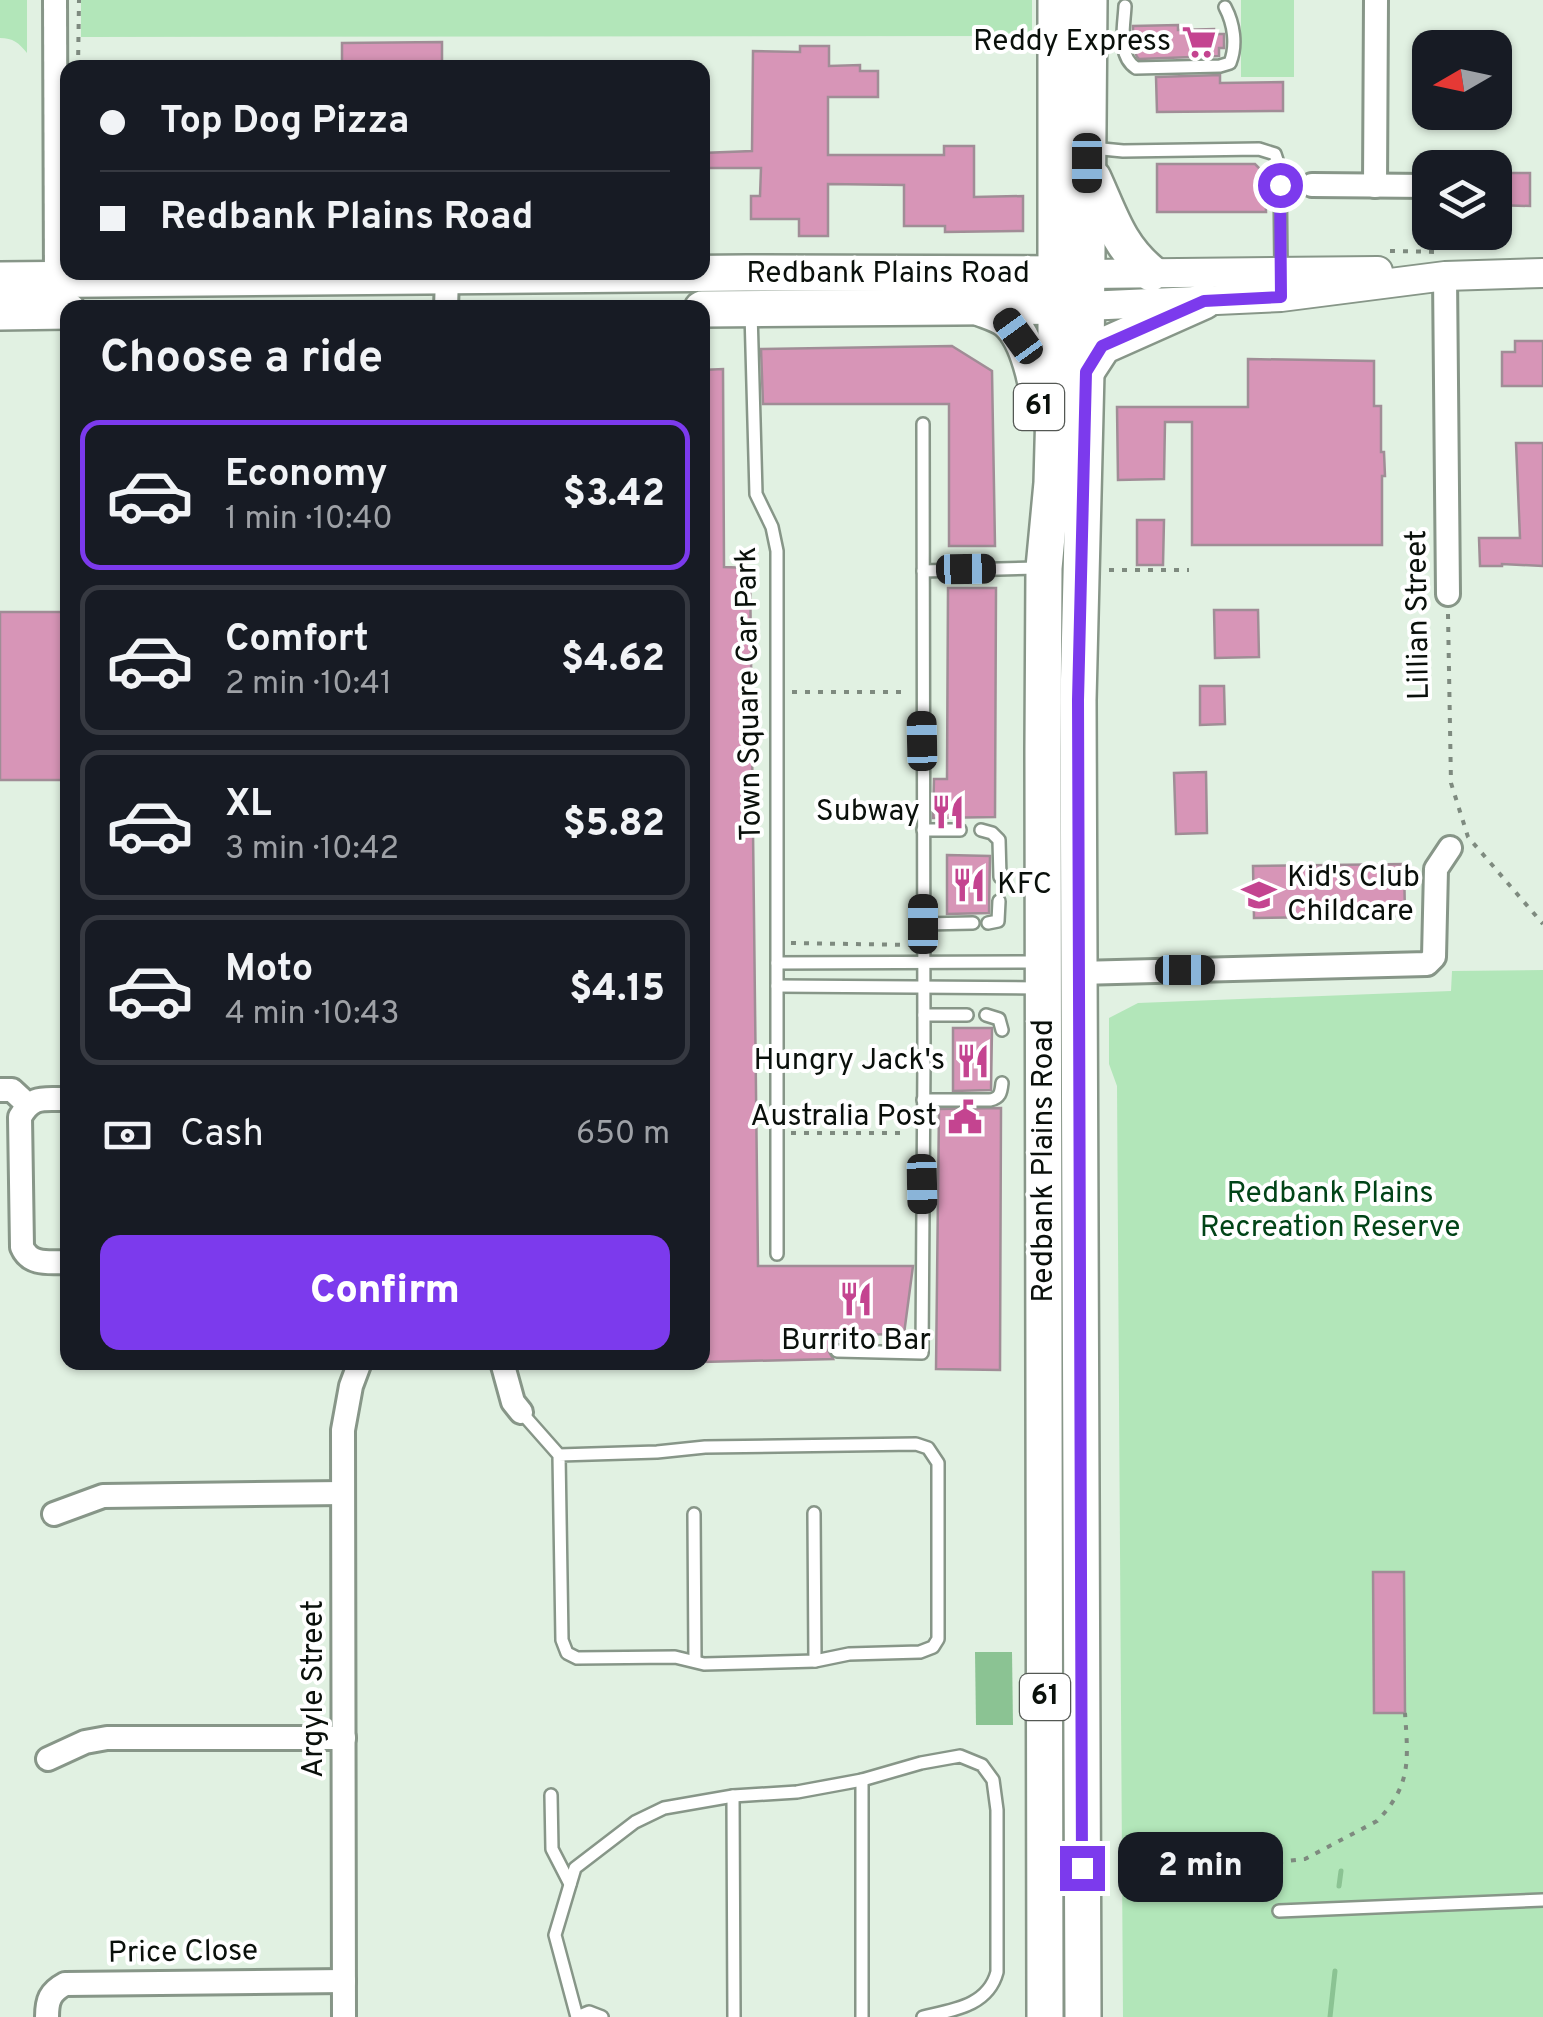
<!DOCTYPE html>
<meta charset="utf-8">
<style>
body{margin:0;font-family:Overpass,sans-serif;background:#242831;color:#f1f3f6;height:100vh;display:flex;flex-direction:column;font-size:38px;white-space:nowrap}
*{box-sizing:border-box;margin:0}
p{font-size:32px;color:#9ea1a6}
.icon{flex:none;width:55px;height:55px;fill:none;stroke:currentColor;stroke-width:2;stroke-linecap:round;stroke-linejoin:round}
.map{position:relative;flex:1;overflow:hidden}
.drawer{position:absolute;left:60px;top:300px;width:650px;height:1070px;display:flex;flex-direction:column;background:#171b24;border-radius:20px;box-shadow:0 2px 8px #0004}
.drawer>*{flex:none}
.guide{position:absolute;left:60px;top:60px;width:650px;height:220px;border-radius:20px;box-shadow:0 2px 8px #0004;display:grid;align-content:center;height:220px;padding:0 40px;background:#171b24}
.needle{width:65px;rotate:261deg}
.tools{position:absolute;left:1412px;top:30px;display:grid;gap:20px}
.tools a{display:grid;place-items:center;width:100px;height:100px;border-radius:20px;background:#171b24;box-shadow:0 2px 8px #0004;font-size:50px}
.end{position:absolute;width:45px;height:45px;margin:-22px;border:12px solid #7c3aed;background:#fff;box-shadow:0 0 0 5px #fff}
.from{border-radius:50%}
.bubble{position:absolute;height:70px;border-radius:20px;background:#171b24;box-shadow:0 2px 8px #0004;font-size:32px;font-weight:800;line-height:70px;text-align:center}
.car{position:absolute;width:30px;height:60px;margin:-30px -15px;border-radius:12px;box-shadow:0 0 8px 2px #0007;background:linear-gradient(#222 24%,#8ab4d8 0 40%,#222 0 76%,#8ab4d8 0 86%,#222 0)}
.guide b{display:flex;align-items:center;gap:35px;height:95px;font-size:38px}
.guide b+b{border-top:2px solid #363941}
.guide i{width:25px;height:25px;background:#f1f3f6}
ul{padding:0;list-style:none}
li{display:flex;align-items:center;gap:30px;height:150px;margin:0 20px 15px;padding:0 20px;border:5px solid #363941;border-radius:20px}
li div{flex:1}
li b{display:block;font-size:38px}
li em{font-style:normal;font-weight:800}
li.active{border-color:#7c3aed}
li>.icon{width:90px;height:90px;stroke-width:1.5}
h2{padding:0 40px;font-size:45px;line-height:120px}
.pay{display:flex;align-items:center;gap:25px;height:110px;padding:0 40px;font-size:38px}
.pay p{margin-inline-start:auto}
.primary-button{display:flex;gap:20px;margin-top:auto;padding:20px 40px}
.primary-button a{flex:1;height:115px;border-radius:20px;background:#7c3aed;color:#fff;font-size:40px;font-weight:800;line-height:115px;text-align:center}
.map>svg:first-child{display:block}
.green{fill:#b2e6b9}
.water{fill:#8bc393}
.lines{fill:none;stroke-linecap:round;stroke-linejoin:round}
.stream{stroke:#8bc393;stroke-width:5}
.building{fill:#d795b7;stroke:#a08d96;stroke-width:2.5}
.service-casing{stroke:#879688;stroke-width:16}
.minor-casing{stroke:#879688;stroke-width:28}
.tertiary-casing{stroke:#879688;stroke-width:32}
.primary-casing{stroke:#879688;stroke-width:40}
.path{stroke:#7e8a7f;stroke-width:4;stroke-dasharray:5 8;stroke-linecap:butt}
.service{stroke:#fff;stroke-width:11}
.minor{stroke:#fff;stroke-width:22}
.tertiary{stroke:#fff;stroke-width:28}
.primary{stroke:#fff;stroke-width:35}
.route{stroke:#7c3aed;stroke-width:12}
.labels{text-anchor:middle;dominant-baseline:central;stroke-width:8;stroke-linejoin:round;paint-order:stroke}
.shield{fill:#fff;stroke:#545854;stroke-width:2.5}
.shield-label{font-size:28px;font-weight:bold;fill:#0a100b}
.poi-label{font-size:30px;fill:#0a100b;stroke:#fff;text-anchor:end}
.street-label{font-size:30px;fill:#0a100b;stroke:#fff}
.park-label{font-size:30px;fill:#014417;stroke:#fff}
</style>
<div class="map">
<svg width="1543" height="2017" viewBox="0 0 1543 2017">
<rect width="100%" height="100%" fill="#e1f1e2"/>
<!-- green -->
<g class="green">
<path d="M0,0H27V53C19,43 13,38 0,38Z"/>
<polygon points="81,0 1032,0 1032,36 81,37"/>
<rect x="1241" y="0" width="53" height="77"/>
<polygon points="1543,970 1543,2017 1123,2017 1117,1086 1109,1064 1109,1018 1138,1003 1451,991 1452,971"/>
</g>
<!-- water -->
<polygon class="water" points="975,1652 1012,1652 1013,1725 976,1725"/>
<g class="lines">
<!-- stream -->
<g class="stream">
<polyline points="1339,1886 1341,1871"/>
<polyline points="1330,2017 1335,1971"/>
</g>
</g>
<!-- building -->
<g class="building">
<polygon points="1178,25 1178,30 1214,29 1214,34 1224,34 1224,48 1219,48 1219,56 1139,59 1137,57 1133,47 1133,26"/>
<polygon points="442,42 442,68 342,68 342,43"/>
<polygon points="800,46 829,46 829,66 860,65 860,71 878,71 878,97 828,97 828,155 944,155 944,146 974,146 974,197 1023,196 1023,231 945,232 945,226 904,226 904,185 828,184 828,236 799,236 799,219 751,219 751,196 760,196 761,168 702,168 702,153 752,151 753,51 800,52"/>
<polygon points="1220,75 1220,83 1283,82 1283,111 1157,112 1156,77"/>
<polygon points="1157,164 1255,164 1265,174 1266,212 1157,212"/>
<polygon points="1495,173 1530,173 1530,206 1495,205"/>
<polygon points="1515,341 1543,341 1543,386 1502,386 1502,352 1515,352"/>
<polygon points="952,346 992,371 995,546 949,546 949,404 763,404 761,349"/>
<polygon points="1248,359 1374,361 1374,406 1381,406 1381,452 1384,452 1385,476 1382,476 1382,545 1192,545 1192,422 1165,422 1164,479 1118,480 1117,407 1248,407"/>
<polygon points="723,369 724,567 750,568 758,1266 913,1266 904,1334 837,1335 837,1342 832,1343 828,1350 833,1359 702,1362 702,370"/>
<polygon points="1516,443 1543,443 1543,566 1502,564 1502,566 1480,566 1479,538 1520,538"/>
<polygon points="1137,520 1164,520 1163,565 1137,565"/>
<polygon points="948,588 996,588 995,817 933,818 934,779 947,779"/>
<polygon points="1214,610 1258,610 1259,657 1215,658"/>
<rect x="0" y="612" width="68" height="168"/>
<polygon points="1200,686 1224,686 1225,724 1200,725"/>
<polygon points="1206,772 1207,833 1176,834 1174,773"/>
<polygon points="947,855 990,856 989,913 947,914"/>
<polygon points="1404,864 1405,916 1254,918 1253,866"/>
<polygon points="953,1028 992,1028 991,1090 953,1091"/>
<polygon points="1001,1108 1000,1370 936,1369 939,1109"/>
<polygon points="1373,1572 1404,1572 1405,1713 1374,1713"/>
</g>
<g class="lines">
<!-- service casing -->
<g class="service-casing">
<g id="service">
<path d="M1125,6C1124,27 1117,56 1136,68L1220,66L1230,63C1237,45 1234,24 1225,7"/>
<polyline points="1092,148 1123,151 1259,149 1275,154 1280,169 1281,270"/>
<polyline points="1280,185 1312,185"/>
<polyline points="751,312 756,494 772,527 777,551 777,1254"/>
<polyline points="923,571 1038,568"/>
<polyline points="923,830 960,830"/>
<polyline points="981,830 992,833 999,840 1000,877"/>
<polyline points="988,923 998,921 999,901"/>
<polyline points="923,924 973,923"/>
<polyline points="777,963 1037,962"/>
<polyline points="777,986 1038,988"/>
<polyline points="924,1015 967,1015"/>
<polyline points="986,1015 999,1019 1002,1030"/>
<path d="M923,1100H990C1000,1098 1001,1093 1002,1083"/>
<polyline points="837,1351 922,1353 924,1059 923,424"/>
<polyline points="521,1412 559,1455 657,1452 705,1447 916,1444 928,1448 938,1463 938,1639 933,1647 920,1652 849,1654 815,1661 704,1664 675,1657 577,1658 567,1653 562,1640 559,1455"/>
<polyline points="814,1513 815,1661"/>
<polyline points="694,1514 695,1661"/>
<polyline points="862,1780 862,2017"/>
<polyline points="551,1795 552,1849 570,1884"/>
<polyline points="733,1796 734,2017"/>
<polyline points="1279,1911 1543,1900"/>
<path d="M577,2017L555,1935L575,1868L635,1822L664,1808L733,1796L797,1792L862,1780L921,1763L960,1756L982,1765L993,1780L997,1810V1972C988,2006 953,2010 923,2017"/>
<polyline points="577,2017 589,2012 602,2017"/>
</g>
</g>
<!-- minor casing -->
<g class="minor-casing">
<g id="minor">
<polyline points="55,0 56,279"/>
<polyline points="1312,185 1430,186"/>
<polyline points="1375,186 1376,0"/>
<polyline points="1445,276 1448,594"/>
<polyline points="446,308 447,277"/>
<polyline points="1078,973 1427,964 1434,957 1436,869 1450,848"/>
<polyline points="0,1090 12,1090 27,1104"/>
<path d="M68,1099C44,1100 33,1094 20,1117L22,1247C30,1266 50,1262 68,1262"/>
<polyline points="502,1362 513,1402 521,1412"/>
<polyline points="54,1514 103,1496 343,1493"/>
<polyline points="48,1759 85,1742 107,1738 344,1738"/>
<path d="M47,2017C47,2000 50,1992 65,1984L344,1981"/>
<polyline points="344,2017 343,1430 351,1386 360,1362"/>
</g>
</g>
<!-- tertiary casing -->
<g class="tertiary-casing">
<g id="tertiary">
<polyline points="1086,274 1378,271"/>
<polyline points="1086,306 1281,297 1445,276 1543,273"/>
</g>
</g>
<!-- primary casing -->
<g class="primary-casing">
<g id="primary">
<path d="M1093,178C1110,215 1118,246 1151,273"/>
<polyline points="0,280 746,273 1080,274"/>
<path d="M978,307C987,311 1000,314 1008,321C1028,338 1039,387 1039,412"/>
<polyline points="702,309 1080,306"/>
<polyline points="0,312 68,311"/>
<polyline points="1086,372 1103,346 1204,301"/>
<polyline points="1045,2017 1043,749 1044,568 1052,483 1056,331 1056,0"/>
<polyline points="1083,2017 1078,700 1086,372 1089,0"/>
</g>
</g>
<!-- path -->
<g class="path">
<polyline points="78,68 79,0"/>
<polyline points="1390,251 1440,252"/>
<polyline points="1109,570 1189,570"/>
<polyline points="1448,614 1451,783 1468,837 1543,924"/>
<polyline points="792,692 907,692"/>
<polyline points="791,943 912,945"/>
<polyline points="791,1133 907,1133"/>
<path d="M1278,1862L1305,1859L1377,1821C1412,1785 1408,1759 1405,1713"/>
</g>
<!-- service -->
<use href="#service" class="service"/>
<!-- minor -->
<use href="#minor" class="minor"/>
<!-- tertiary -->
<use href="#tertiary" class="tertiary"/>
<!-- primary -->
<use href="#primary" class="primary"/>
</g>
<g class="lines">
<!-- route -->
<polyline class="route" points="1082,1868 1078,700 1086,372 1102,346 1204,301 1281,297 1280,185"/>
</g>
<!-- icons -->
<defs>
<g id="supermarket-bare" transform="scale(2.7)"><path d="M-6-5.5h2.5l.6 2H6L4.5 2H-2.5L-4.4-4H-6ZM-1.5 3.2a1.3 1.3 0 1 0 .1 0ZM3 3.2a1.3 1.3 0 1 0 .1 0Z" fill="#c44490" stroke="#fff" stroke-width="2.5" paint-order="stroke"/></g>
<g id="restaurant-bare" transform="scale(2.7)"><path d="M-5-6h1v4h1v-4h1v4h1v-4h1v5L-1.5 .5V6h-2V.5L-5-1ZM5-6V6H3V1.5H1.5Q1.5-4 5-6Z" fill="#c44490" stroke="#fff" stroke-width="2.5" paint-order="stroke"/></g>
<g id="school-bare" transform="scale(2.7)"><path d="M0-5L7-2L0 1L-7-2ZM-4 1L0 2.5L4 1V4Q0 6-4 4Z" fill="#c44490" stroke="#fff" stroke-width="2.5" paint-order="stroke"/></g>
<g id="civic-bare" transform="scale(2.7)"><path d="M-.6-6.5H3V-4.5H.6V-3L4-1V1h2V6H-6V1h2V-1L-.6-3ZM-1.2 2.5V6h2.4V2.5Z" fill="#c44490" stroke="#fff" stroke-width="2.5" paint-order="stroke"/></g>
</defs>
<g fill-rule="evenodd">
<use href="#supermarket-bare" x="1199" y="42"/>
<use href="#restaurant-bare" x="948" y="812"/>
<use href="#restaurant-bare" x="969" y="885"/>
<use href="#school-bare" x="1259" y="895"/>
<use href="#restaurant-bare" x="973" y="1061"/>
<use href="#civic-bare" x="965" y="1117"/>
<use href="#restaurant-bare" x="856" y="1299"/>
</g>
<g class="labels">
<!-- shield labels -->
<g class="shield">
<rect x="1014" y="384" width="50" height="46" rx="8"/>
<rect x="1020" y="1674" width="50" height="46" rx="8"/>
</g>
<g class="shield-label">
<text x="1039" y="407">61</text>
<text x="1045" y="1697">61</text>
</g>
<!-- poi labels -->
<g class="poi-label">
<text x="1171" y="42">Reddy Express</text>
<text x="920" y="812">Subway</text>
<text x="1287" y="878" text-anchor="start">Kid's Club<tspan x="1287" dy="34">Childcare</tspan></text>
<text x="997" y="885" text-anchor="start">KFC</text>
<text x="945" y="1061">Hungry Jack's</text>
<text x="937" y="1117">Australia Post</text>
<text x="856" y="1341" text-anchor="middle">Burrito Bar</text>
</g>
<!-- street labels -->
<g class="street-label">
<text x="888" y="274">Redbank Plains Road</text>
<text transform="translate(1419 615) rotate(-91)">Lillian Street</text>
<text transform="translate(750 694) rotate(-91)">Town Square Car Park</text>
<text transform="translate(1044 1161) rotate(-90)">Redbank Plains Road</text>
<text transform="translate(314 1689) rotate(-90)">Argyle Street</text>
<text transform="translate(183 1953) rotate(-1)">Price Close</text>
</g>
<!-- park labels -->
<g class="park-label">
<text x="1330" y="1194">Redbank Plains<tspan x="1330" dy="34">Recreation Reserve</tspan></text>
</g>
</g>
</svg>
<div class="tools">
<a><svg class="needle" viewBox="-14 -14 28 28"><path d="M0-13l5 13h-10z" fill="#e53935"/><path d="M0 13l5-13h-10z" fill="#9ea1a6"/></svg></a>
<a><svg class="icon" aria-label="layers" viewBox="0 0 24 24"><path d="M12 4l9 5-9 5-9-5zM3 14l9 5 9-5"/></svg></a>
</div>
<i class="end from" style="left:1280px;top:185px"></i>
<i class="end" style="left:1082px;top:1868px"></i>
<div class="bubble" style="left:1118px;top:1832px;width:165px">2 min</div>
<i class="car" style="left:1087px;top:163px;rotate:180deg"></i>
<i class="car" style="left:1018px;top:336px;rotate:324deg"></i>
<i class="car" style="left:966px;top:569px;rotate:89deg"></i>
<i class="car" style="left:922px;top:741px;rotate:359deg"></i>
<i class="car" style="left:923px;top:924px;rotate:0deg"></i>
<i class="car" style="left:1185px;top:970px;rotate:90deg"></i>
<i class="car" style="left:922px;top:1184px;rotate:179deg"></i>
<div class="guide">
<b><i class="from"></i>Top Dog Pizza</b>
<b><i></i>Redbank Plains Road</b>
</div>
<section class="drawer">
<h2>Choose a ride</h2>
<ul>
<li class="active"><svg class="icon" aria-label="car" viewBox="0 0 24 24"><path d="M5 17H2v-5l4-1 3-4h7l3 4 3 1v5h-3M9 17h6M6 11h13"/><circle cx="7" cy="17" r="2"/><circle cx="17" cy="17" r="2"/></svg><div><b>Economy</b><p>1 min · 10:40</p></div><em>$3.42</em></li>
<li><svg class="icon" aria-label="car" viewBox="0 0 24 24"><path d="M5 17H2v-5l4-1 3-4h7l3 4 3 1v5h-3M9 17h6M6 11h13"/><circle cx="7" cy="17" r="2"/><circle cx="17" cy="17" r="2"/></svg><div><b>Comfort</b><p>2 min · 10:41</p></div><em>$4.62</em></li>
<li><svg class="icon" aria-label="car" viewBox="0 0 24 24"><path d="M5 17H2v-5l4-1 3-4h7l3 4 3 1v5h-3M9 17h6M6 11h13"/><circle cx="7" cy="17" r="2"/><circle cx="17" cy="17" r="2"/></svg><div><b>XL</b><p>3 min · 10:42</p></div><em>$5.82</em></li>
<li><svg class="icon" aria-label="car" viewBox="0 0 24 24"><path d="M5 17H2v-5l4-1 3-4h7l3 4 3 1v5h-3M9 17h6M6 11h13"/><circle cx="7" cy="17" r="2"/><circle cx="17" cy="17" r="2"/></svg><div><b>Moto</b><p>4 min · 10:43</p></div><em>$4.15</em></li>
</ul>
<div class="pay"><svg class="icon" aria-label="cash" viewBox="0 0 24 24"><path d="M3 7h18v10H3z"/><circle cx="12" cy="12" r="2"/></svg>Cash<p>650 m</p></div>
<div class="primary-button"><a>Confirm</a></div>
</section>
</div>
